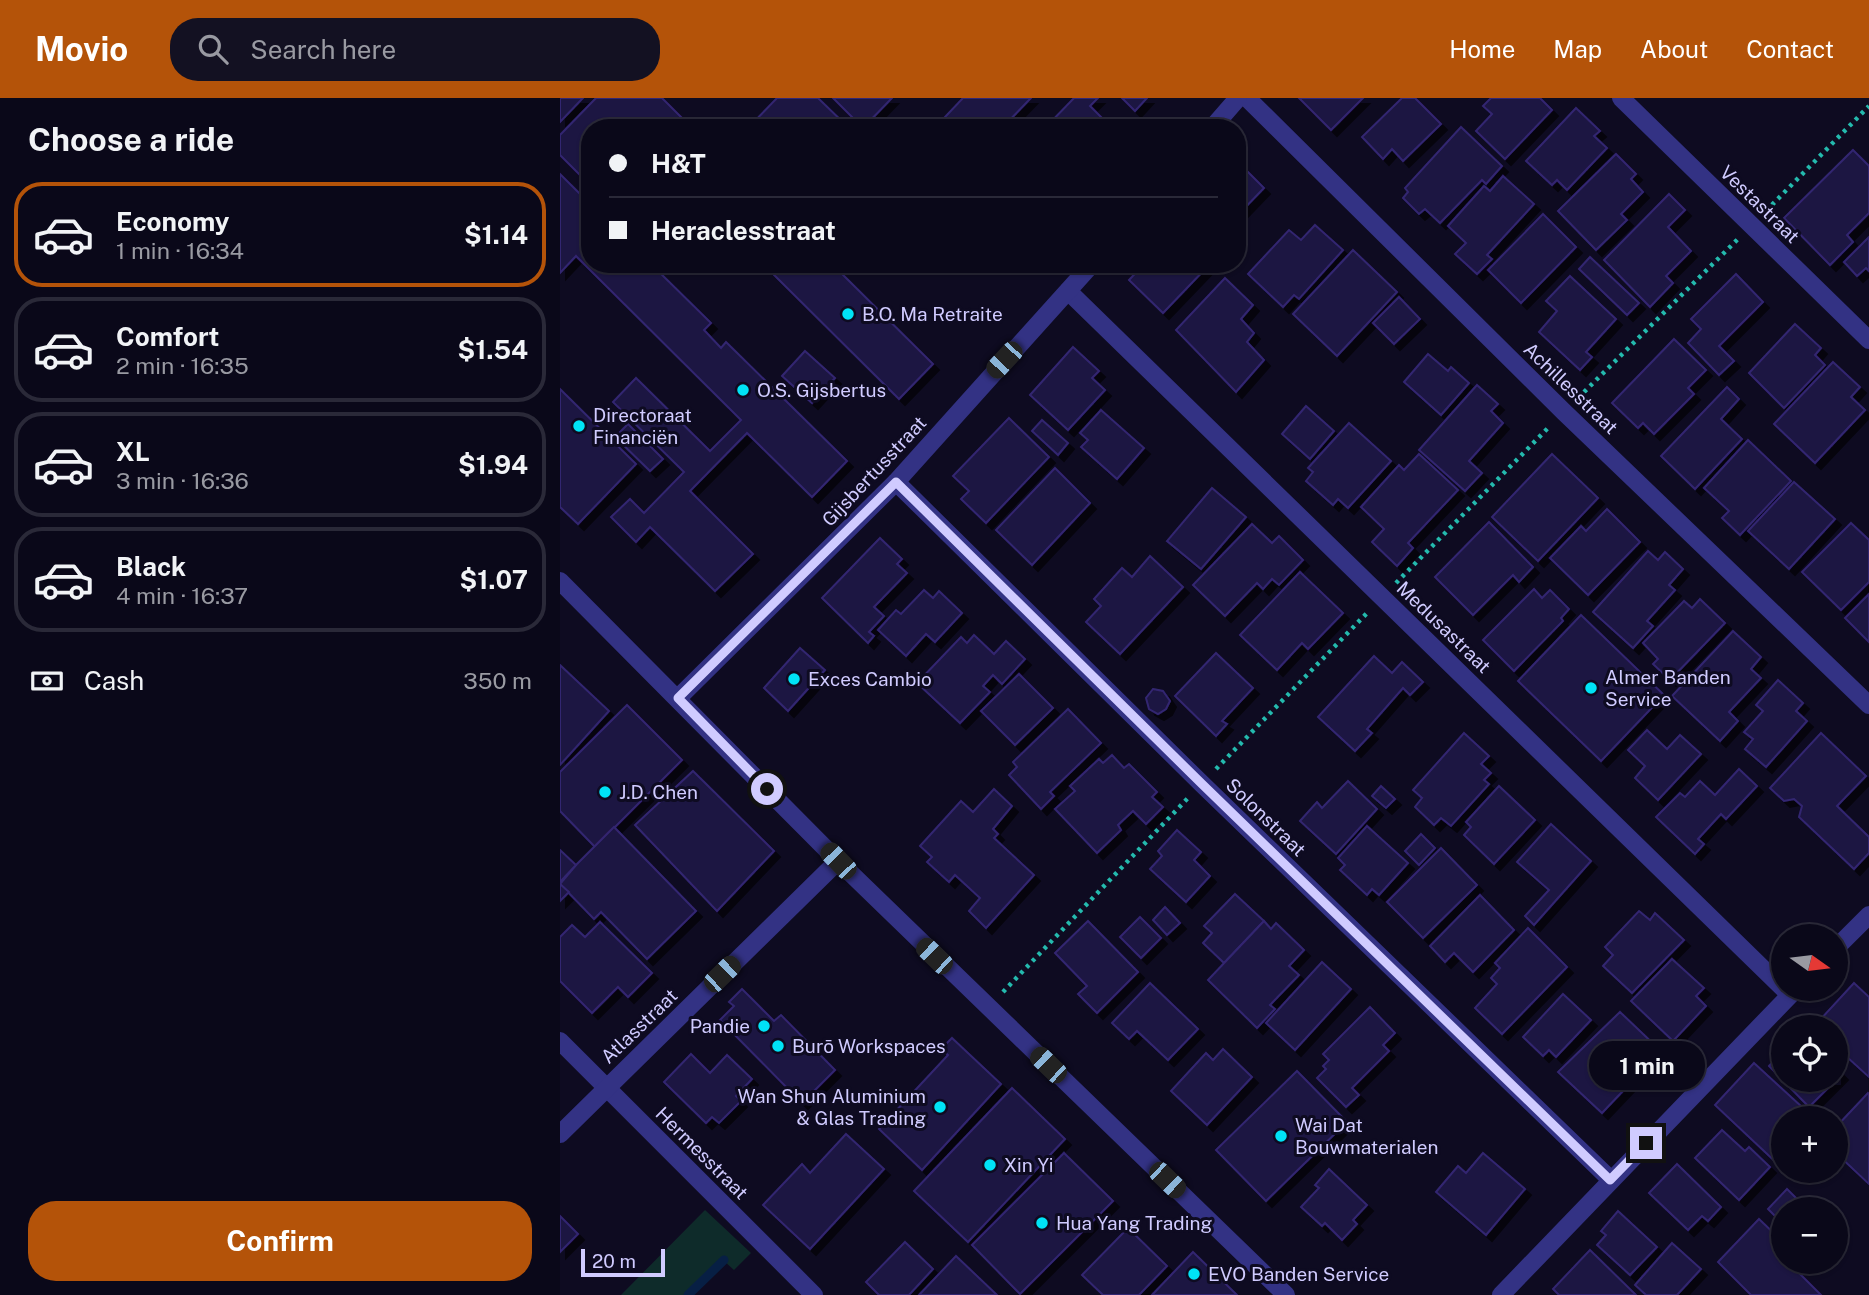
<!DOCTYPE html>
<meta charset="utf-8">
<style>
body{margin:0;font-family:"Public Sans",sans-serif;background:#131122;color:#f1f3f6;height:100vh;display:flex;flex-direction:column;font-size:26px;white-space:nowrap}
*{box-sizing:border-box;margin:0}
p{font-size:23px;color:#999aa2}
.icon{flex:none;width:38px;height:38px;fill:none;stroke:currentColor;stroke-width:2;stroke-linecap:round;stroke-linejoin:round}
.map{position:relative;flex:1;overflow:hidden}
.sheet{display:flex;flex-direction:column;background:#0a0819;width:560px}
.sheet>*{flex:none}
.hud{position:absolute;left:21px;top:21px;width:665px;height:154px;border-radius:28px;box-shadow:0 2px 5px #0004,0 0 0 2px #2a2938;display:grid;align-content:center;height:154px;padding:0 28px;background:#0a0819}
.needle{width:46px;rotate:104deg}
.controls{position:absolute;left:1211px;top:826px;display:grid;gap:14px}
.controls a{display:grid;place-items:center;width:77px;height:77px;border-radius:50%;background:#0a0819;box-shadow:0 2px 5px #0004,0 0 0 2px #2a2938;font-size:35px}
.scale{position:absolute;left:21px;bottom:18px;width:84px;box-sizing:border-box;padding-left:7px;border:4px solid #d0cbff;border-top:0;font-size:19px;line-height:24px;white-space:nowrap;color:#d0cbff;-webkit-text-stroke:5px #0e0b21;paint-order:stroke}
.end{position:absolute;width:32px;height:32px;margin:-16px;border:9px solid #d0cbff;background:#111;box-shadow:0 0 0 4px #111}
.from{border-radius:50%}
.bubble{position:absolute;height:49px;border-radius:24px;background:#0a0819;box-shadow:0 2px 5px #0004,0 0 0 2px #2a2938;font-size:23px;font-weight:700;line-height:49px;text-align:center}
.car{position:absolute;width:21px;height:42px;margin:-21px -10px;border-radius:9px;box-shadow:0 0 5px 2px #0007;background:linear-gradient(#222 24%,#8ab4d8 0 40%,#222 0 76%,#8ab4d8 0 86%,#222 0)}
.hud b{display:flex;align-items:center;gap:24px;height:66px;font-size:26px}
.hud b+b{border-top:2px solid #2a2938}
.hud i{width:18px;height:18px;background:#f1f3f6}
ul{padding:0;list-style:none}
li{display:flex;align-items:center;gap:21px;height:105px;margin:0 14px 10px;padding:0 14px;border:4px solid #2a2938;border-radius:28px}
li div{flex:1}
li b{display:block;font-size:26px}
li em{font-style:normal;font-weight:700}
li.on{border-color:#b45309}
li>.icon{width:63px;height:63px;stroke-width:1.5}
h2{padding:0 28px;font-size:32px;line-height:84px}
.pay{display:flex;align-items:center;gap:18px;height:77px;padding:0 28px;font-size:26px}
.pay p{margin-inline-start:auto}
.cta{display:flex;gap:14px;margin-top:auto;padding:14px 28px}
.cta a{flex:1;height:80px;border-radius:28px;background:#b45309;color:#fff;font-size:28px;font-weight:700;line-height:80px;text-align:center}
header{display:flex;align-items:center;gap:42px;box-sizing:border-box;height:98px;padding:0 35px;background:#b45309;color:#fff}
header strong{font-size:33px}
nav{display:flex;gap:38px;margin-inline-start:auto;font-size:24px}
.search{width:490px;height:63px;background:#131122;display:flex;align-items:center;gap:18px;box-sizing:border-box;padding:0 24px;border-radius:28px;color:#999aa2;font-size:26px}
main{display:flex;flex:1;min-height:0}
.map>svg:first-child{display:block}
.green{fill:#0e2b2a}
.lines{fill:none;stroke-linecap:round;stroke-linejoin:round}
.stream{stroke:#071f44;stroke-width:9}
.building{fill:#1e1643;stroke:#332671;stroke-width:2;filter:url(#shadow)}
.path{stroke:#24baae;stroke-width:4.5;stroke-dasharray:3.5 5;stroke-linecap:butt}
.minor{stroke:#333284;stroke-width:18}
.route{stroke:#d0cbff;stroke-width:9}
.poi-dot{fill:#00e3f6;stroke:#0e0b21;stroke-width:2.5}
.labels{text-anchor:middle;dominant-baseline:central;stroke-width:6;stroke-linejoin:round;paint-order:stroke}
.street-label{font-size:19px;fill:#d0cbff;stroke:#0e0b21}
.poi-label{font-size:19px;fill:#d0cbff;stroke:#0e0b21;text-anchor:start}
</style>
<header>
<strong>Movio</strong>
<div class="search"><svg class="icon" aria-label="search" viewBox="0 0 24 24"><circle cx="10" cy="10" r="6"/><path d="M15 15l6 6"/></svg>Search here</div>
<nav><a>Home</a><a>Map</a><a>About</a><a>Contact</a></nav>
</header>
<main>
<section class="sheet">
<h2>Choose a ride</h2>
<ul>
<li class="on"><svg class="icon" aria-label="car" viewBox="0 0 24 24"><path d="M5 17H2v-5l4-1 3-4h7l3 4 3 1v5h-3M9 17h6M6 11h13"/><circle cx="7" cy="17" r="2"/><circle cx="17" cy="17" r="2"/></svg><div><b>Economy</b><p>1 min · 16:34</p></div><em>$1.14</em></li>
<li><svg class="icon" aria-label="car" viewBox="0 0 24 24"><path d="M5 17H2v-5l4-1 3-4h7l3 4 3 1v5h-3M9 17h6M6 11h13"/><circle cx="7" cy="17" r="2"/><circle cx="17" cy="17" r="2"/></svg><div><b>Comfort</b><p>2 min · 16:35</p></div><em>$1.54</em></li>
<li><svg class="icon" aria-label="car" viewBox="0 0 24 24"><path d="M5 17H2v-5l4-1 3-4h7l3 4 3 1v5h-3M9 17h6M6 11h13"/><circle cx="7" cy="17" r="2"/><circle cx="17" cy="17" r="2"/></svg><div><b>XL</b><p>3 min · 16:36</p></div><em>$1.94</em></li>
<li><svg class="icon" aria-label="car" viewBox="0 0 24 24"><path d="M5 17H2v-5l4-1 3-4h7l3 4 3 1v5h-3M9 17h6M6 11h13"/><circle cx="7" cy="17" r="2"/><circle cx="17" cy="17" r="2"/></svg><div><b>Black</b><p>4 min · 16:37</p></div><em>$1.07</em></li>
</ul>
<div class="pay"><svg class="icon" aria-label="cash" viewBox="0 0 24 24"><path d="M3 7h18v10H3z"/><circle cx="12" cy="12" r="2"/></svg>Cash<p>350 m</p></div>
<div class="cta"><a>Confirm</a></div>
</section>
<div class="map">
<svg width="1309" height="1197" viewBox="0 0 1309 1197">
<defs>
<filter id="shadow"><feDropShadow dx="6" dy="6" stdDeviation="0" flood-color="#0009"/></filter>
</defs>
<rect width="100%" height="100%" fill="#0e0b21"/>
<!-- green -->
<polygon class="green" points="145,1112 191,1155 174,1172 163,1162 128,1197 61,1197"/>
<g class="lines">
<!-- stream -->
<polyline class="stream" points="128,1197 164,1162"/>
</g>
<!-- building -->
<g class="building">
<polygon points="0,0 23,0 0,24"/>
<polygon points="36,0 102,0 132,30 30,30 30,73 23,80 0,57 0,37"/>
<polygon points="217,0 258,0 289,30 188,30"/>
<polygon points="273,0 332,0 303,30"/>
<polygon points="403,0 471,0 442,30 396,30 385,19"/>
<polygon points="514,0 538,0 530,8 551,29 485,30"/>
<polygon points="562,0 587,0 575,13"/>
<polygon points="739,0 803,0 771,32"/>
<polygon points="842,0 855,0 881,26 843,63 832,51 823,61 802,39"/>
<polygon points="931,0 980,0 992,12 945,61 916,33 932,16 923,8"/>
<polygon points="1016,10 1040,33 1034,38 1047,50 1007,92 997,82 992,87 966,63"/>
<polygon points="901,29 942,68 926,86 922,82 880,125 865,111 859,116 843,100 848,94 845,90"/>
<polygon points="1293,52 1309,68 1309,115 1287,137 1293,144 1270,167 1224,120"/>
<polygon points="1056,56 1076,76 1071,81 1083,94 1061,116 1067,122 1036,152 998,113"/>
<polygon points="677,63 704,90 677,118"/>
<polygon points="0,76 30,106 30,166 91,166 151,225 144,232 161,250 166,244 287,363 252,399 187,335 130,393 193,456 155,493 90,429 76,444 51,419 70,401 84,415 124,374 53,304 76,280 150,353 181,322 16,158 0,175"/>
<polygon points="943,78 974,106 927,157 932,161 917,176 895,156 906,145 888,128 924,88 930,93"/>
<polygon points="1109,96 1125,112 1108,129 1131,153 1106,178 1113,185 1090,209 1044,162"/>
<polygon points="983,116 1016,149 961,205 928,172"/>
<polygon points="755,127 783,152 739,201 734,197 723,209 688,176 729,132 741,142"/>
<polygon points="1309,139 1309,173 1306,170 1297,178 1284,164"/>
<polygon points="793,152 837,194 777,258 733,216"/>
<polygon points="1030,159 1079,205 1067,217 1019,171"/>
<polygon points="203,166 272,166 373,266 339,301"/>
<polygon points="584,166 650,166 603,215 569,182"/>
<polygon points="1176,176 1203,204 1159,248 1174,263 1159,277 1128,245 1141,231 1131,221"/>
<polygon points="1010,178 1056,221 1026,254 1032,259 1020,272 979,234 997,213 986,203"/>
<polygon points="665,180 693,207 681,221 694,235 687,244 704,262 676,294 616,232"/>
<polygon points="839,199 860,221 834,246 813,225"/>
<polygon points="1235,226 1261,250 1255,257 1265,267 1224,310 1189,275"/>
<polygon points="1114,241 1146,272 1128,290 1134,296 1094,336 1083,325 1078,330 1052,305"/>
<polygon points="513,249 539,273 532,280 545,292 508,332 470,297"/>
<polygon points="245,253 275,280 252,305 222,278"/>
<polygon points="868,256 888,273 891,269 909,285 881,317 844,284"/>
<polygon points="1273,264 1300,289 1291,299 1305,312 1255,365 1214,326"/>
<polygon points="917,287 938,306 931,313 943,325 909,363 922,375 905,393 859,352"/>
<polygon points="1167,289 1179,301 1161,321 1182,341 1135,391 1101,358"/>
<polygon points="0,291 76,366 18,426 0,409"/>
<polygon points="746,308 774,333 750,361 722,336"/>
<polygon points="541,312 584,350 557,381 521,349 528,342 520,335"/>
<polygon points="449,320 489,359 426,425 401,401 409,393 393,378"/>
<polygon points="482,322 508,345 498,357 472,333"/>
<polygon points="789,325 831,363 788,410 778,401 773,407 746,383 753,374 748,370"/>
<polygon points="68,326 103,361 90,373 55,339"/>
<polygon points="1188,342 1231,383 1180,437 1162,420 1169,413 1144,390"/>
<polygon points="859,356 898,392 848,445 853,450 837,468 812,444 824,431 801,409 839,367 844,372"/>
<polygon points="992,356 1038,400 978,463 932,419"/>
<polygon points="495,370 530,405 472,467 436,432"/>
<polygon points="1234,384 1275,421 1229,471 1188,433"/>
<polygon points="652,390 686,419 641,471 607,443"/>
<polygon points="1047,411 1080,444 1028,497 990,460 1021,428 1026,433"/>
<polygon points="929,424 973,469 959,484 953,477 913,517 875,479"/>
<polygon points="1291,425 1309,442 1309,484 1281,512 1242,474"/>
<polygon points="692,426 712,445 719,438 743,462 719,487 712,481 703,491 697,485 665,518 633,487"/>
<polygon points="320,440 342,461 337,466 347,475 314,509 324,518 309,534 314,538 308,545 262,500"/>
<polygon points="1088,453 1098,462 1105,454 1123,471 1109,487 1115,492 1087,523 1093,528 1073,550 1033,514"/>
<polygon points="590,458 623,489 560,556 526,524 541,508 534,501 562,470 572,479"/>
<polygon points="740,474 783,515 748,551 742,545 717,572 680,537"/>
<polygon points="974,491 982,500 990,492 1009,511 1001,520 1003,523 954,573 923,542"/>
<polygon points="364,492 373,500 379,493 402,515 375,544 366,536 346,558 318,532 336,512 341,516"/>
<polygon points="1309,496 1309,544 1285,520"/>
<polygon points="1140,501 1165,525 1110,582 1093,566 1098,561 1083,545 1124,503 1132,510"/>
<polygon points="1021,517 1104,597 1041,663 958,583"/>
<polygon points="1173,533 1201,559 1191,571 1201,580 1169,614 1178,623 1160,643 1112,598"/>
<polygon points="414,537 434,556 446,543 465,561 442,586 433,577 423,588 430,594 400,625 357,585 401,539 407,545"/>
<polygon points="240,550 265,572 228,613 204,590"/>
<polygon points="656,555 693,590 662,623 667,626 656,638 615,598"/>
<polygon points="814,558 832,575 842,564 863,584 850,597 843,590 807,631 812,635 795,653 758,619"/>
<polygon points="0,567 49,613 0,667"/>
<polygon points="459,576 493,610 455,647 421,613"/>
<polygon points="1218,582 1243,605 1236,613 1247,623 1206,669 1185,651 1193,641 1184,634 1203,613 1196,607"/>
<polygon points="593,591 603,593 610,603 606,611 598,616 589,611 586,600"/>
<polygon points="67,607 122,662 35,749 0,713 0,674"/>
<polygon points="508,611 541,645 490,694 494,698 481,711 449,677 457,669 453,664"/>
<polygon points="1087,632 1107,651 1120,637 1141,656 1098,702 1075,680 1085,668 1068,652"/>
<polygon points="904,635 929,658 921,666 931,675 924,682 929,686 891,728 881,720 874,727 855,709 862,700 853,692"/>
<polygon points="1261,635 1306,678 1277,708 1309,739 1309,755 1294,771 1239,719 1242,708 1234,701 1224,703 1210,690"/>
<polygon points="552,657 564,670 569,666 597,694 592,699 603,709 586,726 573,713 558,727 561,732 537,755 495,711 515,693 510,688 539,661 543,665"/>
<polygon points="1179,671 1197,688 1166,721 1161,716 1138,741 1144,746 1135,756 1096,719 1120,695 1125,699 1140,683 1155,697"/>
<polygon points="133,673 214,753 157,813 75,727"/>
<polygon points="788,683 817,711 776,756 740,723 757,704 762,710"/>
<polygon points="821,688 835,701 826,710 812,698"/>
<polygon points="939,688 975,722 934,766 904,737 911,729 906,724"/>
<polygon points="434,691 452,708 433,731 438,736 434,740 474,777 426,830 409,813 420,800 395,777 389,784 367,764 372,759 360,748 401,703 413,714"/>
<polygon points="991,726 1031,763 974,827 965,818 989,792 957,764"/>
<polygon points="807,728 848,765 819,797 812,791 807,797 780,772 785,767 778,760"/>
<polygon points="54,729 136,813 87,861 41,814 34,821 0,786 16,767"/>
<polygon points="617,732 641,754 634,762 650,778 626,804 590,771 602,758 598,753"/>
<polygon points="861,736 875,750 859,767 845,753"/>
<polygon points="881,750 917,787 863,840 827,804"/>
<polygon points="0,752 16,767 0,784"/>
<polygon points="0,786 9,794 0,803"/>
<polygon points="675,796 704,823 664,865 643,845 652,835 644,828"/>
<polygon points="920,797 954,832 913,874 894,855 885,864 870,848"/>
<polygon points="605,809 620,825 607,837 593,822"/>
<polygon points="1079,813 1090,822 1095,815 1124,842 1072,895 1043,868 1053,857 1045,849"/>
<polygon points="580,819 601,840 581,860 560,839"/>
<polygon points="528,823 578,874 537,915 518,896 527,888 495,855"/>
<polygon points="704,823 711,831 716,825 744,852 729,868 739,877 710,907 715,911 697,930 648,882"/>
<polygon points="40,824 92,875 68,899 58,889 32,915 0,883 0,839 12,827 25,839"/>
<polygon points="968,830 1007,869 942,936 915,910 937,886 931,880 940,870 935,865"/>
<polygon points="1112,861 1144,890 1136,898 1146,908 1113,943 1071,903"/>
<polygon points="762,864 791,891 735,952 706,925"/>
<polygon points="590,885 638,931 608,962 577,933 569,941 552,925"/>
<polygon points="1294,885 1309,899 1309,979 1276,949 1276,929 1265,929 1259,923"/>
<polygon points="182,891 214,923 221,917 275,972 242,1005 160,922 174,908 169,904"/>
<polygon points="1003,896 1031,922 996,959 989,952 983,958 963,939"/>
<polygon points="810,909 835,935 823,947 829,953 792,990 799,997 786,1009 757,980 766,971 763,968 769,962 763,956"/>
<polygon points="1060,914 1101,953 1042,1015 998,974"/>
<polygon points="392,940 441,986 362,1072 319,1031 388,957 381,951"/>
<polygon points="663,951 692,979 647,1027 611,993 646,955 653,962"/>
<polygon points="1223,953 1223,982 1276,982 1276,970 1282,976 1249,1009 1209,968"/>
<polygon points="131,956 150,975 167,957 192,981 176,998 181,1003 159,1025 152,1019 146,1025 104,984"/>
<polygon points="1194,965 1254,1020 1223,1020 1223,1071 1155,1007"/>
<polygon points="737,973 787,1024 706,1103 656,1052"/>
<polygon points="452,990 505,1041 408,1144 354,1093"/>
<polygon points="1308,995 1309,996 1309,1086 1276,1055 1276,1029"/>
<polygon points="1162,1032 1185,1053 1189,1049 1210,1069 1179,1102 1135,1060"/>
<polygon points="286,1036 324,1071 250,1151 203,1107 242,1066 250,1075"/>
<polygon points="504,1055 553,1103 460,1196 412,1147"/>
<polygon points="923,1055 965,1091 926,1137 876,1094 898,1068 906,1075"/>
<polygon points="1117,1066 1161,1109 1148,1123 1142,1118 1128,1132 1089,1095"/>
<polygon points="769,1071 807,1107 793,1122 797,1126 782,1142 765,1125 762,1128 741,1109 759,1090 755,1087"/>
<polygon points="1227,1091 1247,1111 1223,1111 1223,1126 1208,1111"/>
<polygon points="1058,1113 1097,1149 1070,1177 1037,1147 1046,1137 1041,1133"/>
<polygon points="0,1118 18,1136 0,1154"/>
<polygon points="1199,1121 1223,1144 1223,1164 1228,1164 1261,1197 1191,1197 1158,1164"/>
<polygon points="568,1130 607,1168 579,1197 543,1197 522,1177"/>
<polygon points="345,1144 373,1171 349,1197 319,1197 306,1184"/>
<polygon points="1112,1145 1141,1171 1117,1197 1086,1197 1075,1187"/>
<polygon points="1030,1152 1076,1197 999,1197 993,1191"/>
<polygon points="633,1154 677,1197 592,1197"/>
<polygon points="396,1158 437,1197 359,1197"/>
</g>
<g class="lines">
<!-- path -->
<g class="path">
<polyline points="1206,113 1309,8"/>
<polyline points="1018,300 1178,141"/>
<polyline points="836,485 989,329"/>
<polyline points="656,671 808,514"/>
<polyline points="443,894 628,700"/>
</g>
<!-- minor -->
<g class="minor">
<polyline points="687,0 1004,314 1309,607"/>
<polyline points="1061,0 1309,242"/>
<polyline points="652,30 678,0"/>
<polyline points="508,193 1230,897"/>
<polyline points="336,384 642,686 1050,1081"/>
<polyline points="0,483 278,763 726,1197"/>
<polyline points="118,600 336,384 532,166"/>
<polyline points="1276,850 1309,817"/>
<polyline points="0,943 254,1197"/>
<polyline points="0,1036 278,763"/>
<polyline points="941,1197 1236,891"/>
</g>
</g>
<g class="lines">
<!-- route -->
<polyline class="route" points="207,691 118,600 336,384 642,686 1050,1082 1086,1045"/>
</g>
<!-- markers -->
<g class="poi-dot">
<circle cx="288" cy="216" r="7"/>
<circle cx="183" cy="292" r="7"/>
<circle cx="19" cy="328" r="7"/>
<circle cx="234" cy="581" r="7"/>
<circle cx="1031" cy="590" r="7"/>
<circle cx="45" cy="694" r="7"/>
<circle cx="204" cy="928" r="7"/>
<circle cx="218" cy="948" r="7"/>
<circle cx="380" cy="1009" r="7"/>
<circle cx="721" cy="1038" r="7"/>
<circle cx="430" cy="1067" r="7"/>
<circle cx="482" cy="1125" r="7"/>
<circle cx="634" cy="1176" r="7"/>
</g>
<g class="labels">
<!-- street labels -->
<g class="street-label">
<text transform="translate(1200 106) rotate(44)">Vestastraat</text>
<text transform="translate(1011 290) rotate(44)">Achillesstraat</text>
<text transform="translate(314 373) rotate(-47)">Gijsbertusstraat</text>
<text transform="translate(884 529) rotate(44)">Medusastraat</text>
<text transform="translate(706 719) rotate(44)">Solonstraat</text>
<text transform="translate(79 928) rotate(-44)">Atlasstraat</text>
<text transform="translate(142 1055) rotate(45)">Hermesstraat</text>
</g>
<!-- poi labels -->
<g class="poi-label">
<text x="302" y="216">B.O. Ma Retraite</text>
<text x="197" y="292">O.S. Gijsbertus</text>
<text x="33" y="317">Directoraat<tspan x="33" dy="22">Financiën</tspan></text>
<text x="1045" y="579">Almer Banden<tspan x="1045" dy="22">Service</tspan></text>
<text x="248" y="581">Exces Cambio</text>
<text x="59" y="694">J.D. Chen</text>
<text x="190" y="928" text-anchor="end">Pandie</text>
<text x="232" y="948">Burō Workspaces</text>
<text x="366" y="998" text-anchor="end">Wan Shun Aluminium<tspan x="366" dy="22">&amp; Glas Trading</tspan></text>
<text x="735" y="1027">Wai Dat<tspan x="735" dy="22">Bouwmaterialen</tspan></text>
<text x="444" y="1067">Xin Yi</text>
<text x="496" y="1125">Hua Yang Trading</text>
<text x="648" y="1176">EVO Banden Service</text>
</g>
</g>
</svg>
<div class="controls">
<a><svg class="needle" viewBox="-14 -14 28 28"><path d="M0-13l5 13h-10z" fill="#e53935"/><path d="M0 13l5-13h-10z" fill="#999aa2"/></svg></a>
<a><svg class="icon" aria-label="locate" viewBox="0 0 24 24"><circle cx="12" cy="12" r="6"/><path d="M12 2v4M12 18v4M2 12h4M18 12h4"/></svg></a>
<a>+</a>
<a>−</a>
</div>
<div class="scale">20 m</div>
<i class="end from" style="left:207px;top:691px"></i>
<i class="end" style="left:1086px;top:1045px"></i>
<div class="bubble" style="left:1029px;top:943px;width:116px">1 min</div>
<i class="car" style="left:444px;top:262px;rotate:223deg"></i>
<i class="car" style="left:278px;top:763px;rotate:316deg"></i>
<i class="car" style="left:374px;top:858px;rotate:314deg"></i>
<i class="car" style="left:162px;top:876px;rotate:46deg"></i>
<i class="car" style="left:488px;top:967px;rotate:314deg"></i>
<i class="car" style="left:607px;top:1082px;rotate:134deg"></i>
<div class="hud">
<b><i class="from"></i>H&amp;T</b>
<b><i></i>Heraclesstraat</b>
</div>
</div>
</main>
